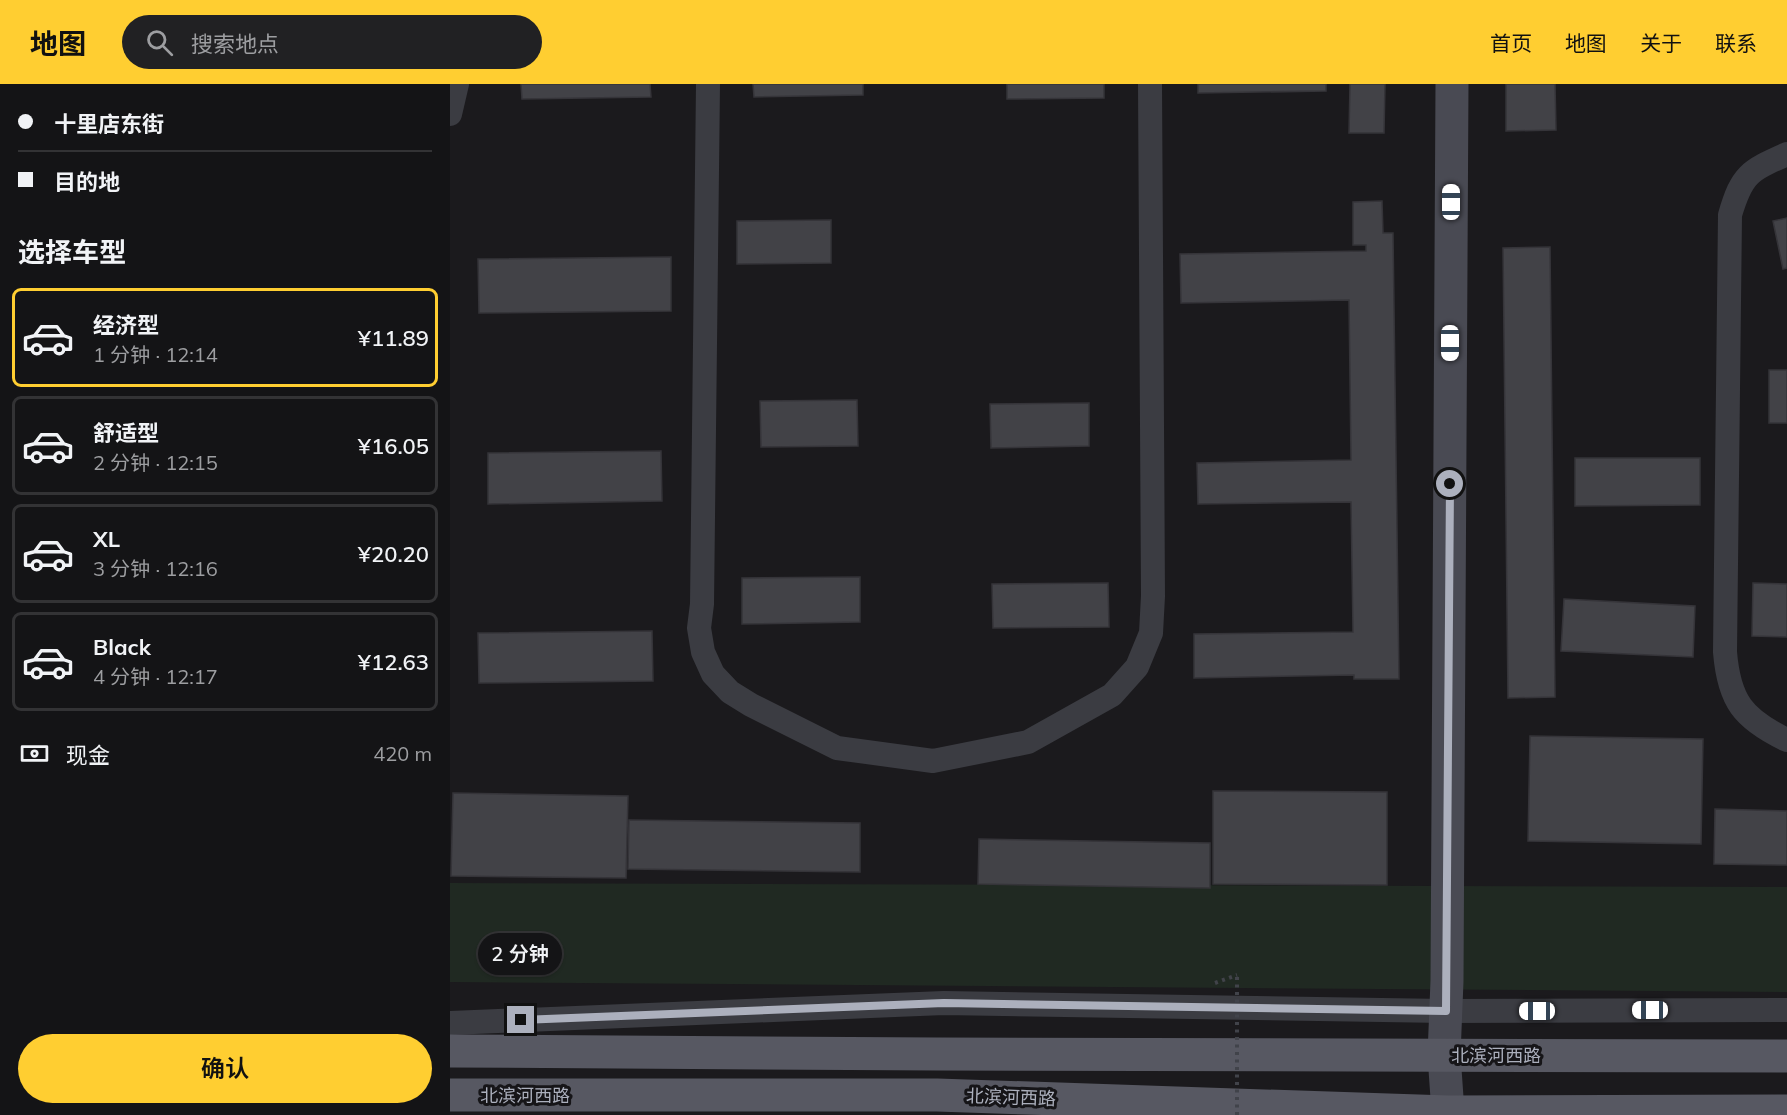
<!DOCTYPE html>
<html lang="zh">
<meta charset="utf-8">
<style>
body{margin:0;font-family:Mulish,"Noto Sans SC",sans-serif;background:#212123;color:#f1f3f6;height:100vh;display:flex;flex-direction:column;font-size:22px;white-space:nowrap}
*{box-sizing:border-box;margin:0}
p{font-size:20px;color:#9d9ea1}
.icon{flex:none;width:33px;height:33px;fill:none;stroke:currentColor;stroke-width:2;stroke-linecap:round;stroke-linejoin:round}
.map{position:relative;flex:1;overflow:hidden}
.sheet{display:flex;flex-direction:column;background:#141416;width:450px}
.sheet>*{flex:none}
.hud{display:grid;align-content:center;height:132px;padding:0 18px;background:#141416}
.end{position:absolute;width:27px;height:27px;margin:-14px;border:8px solid #acb0bd;background:#111;box-shadow:0 0 0 3px #111}
.from{border-radius:50%}
.bubble{position:absolute;height:42px;border-radius:21px;background:#141416;box-shadow:0 2px 4px #0004,0 0 0 2px #333335;font-size:20px;font-weight:600;line-height:42px;text-align:center}
.car{position:absolute;width:18px;height:36px;margin:-18px -9px;border-radius:8px;box-shadow:0 0 4px 2px #0007;background:linear-gradient(#fff 24%,#345 0 40%,#fff 0 76%,#345 0 86%,#fff 0)}
.hud b{display:flex;align-items:center;gap:21px;height:57px;font-size:22px}
.hud b+b{border-top:2px solid #333335}
.hud i{width:15px;height:15px;background:#f1f3f6}
ul{padding:0;list-style:none}
li{display:flex;align-items:center;gap:18px;height:99px;margin:0 12px 9px;padding:0 6px;border:3px solid #333335;border-radius:9px}
li div{flex:1}
li b{display:block;font-size:22px}
li em{font-style:normal;font-weight:600}
li.selected{border-color:#ffce31}
li>.icon{width:54px;height:54px;stroke-width:1.5}
h2{padding:0 18px;font-size:27px;line-height:72px}
.pay{display:flex;align-items:center;gap:15px;height:66px;padding:0 18px;font-size:22px}
.pay p{margin-inline-start:auto}
.cta{display:flex;gap:12px;margin-top:auto;padding:12px 18px}
.cta a{flex:1;height:69px;border-radius:36px;background:#ffce31;color:#111;font-size:24px;font-weight:600;line-height:69px;text-align:center}
header{display:flex;align-items:center;gap:36px;box-sizing:border-box;height:84px;padding:0 30px;background:#ffce31;color:#111}
header strong{font-size:28px}
nav{display:flex;gap:33px;margin-inline-start:auto;font-size:21px}
.search{width:420px;height:54px;background:#212123;display:flex;align-items:center;gap:15px;box-sizing:border-box;padding:0 21px;border-radius:33px;color:#9d9ea1;font-size:22px}
main{display:flex;flex:1;min-height:0}
.map>svg:first-child{display:block}
.green{fill:#202922}
.building{fill:#424247;stroke:#353439;stroke-width:1.5}
.lines{fill:none;stroke-linecap:round;stroke-linejoin:round}
.path{stroke:#41434a;stroke-width:4;stroke-dasharray:3 4.5;stroke-linecap:butt}
.street{stroke:#3b3c42;stroke-width:24}
.secondary{stroke:#494a53;stroke-width:33}
.primary{stroke:#575862;stroke-width:33}
.path-bridge{stroke:#41434a;stroke-width:4;stroke-dasharray:3 4.5;stroke-linecap:butt}
.route{stroke:#acb0bd;stroke-width:8}
.labels{text-anchor:middle;dominant-baseline:central;stroke-width:6;stroke-linejoin:round;paint-order:stroke}
.street-label{font-size:18px;fill:#acb0bd;stroke:#161518}
</style>
<header>
<strong>地图</strong>
<div class="search"><svg class="icon" aria-label="search" viewBox="0 0 24 24"><circle cx="10" cy="10" r="6"/><path d="M15 15l6 6"/></svg>搜索地点</div>
<nav><a>首页</a><a>地图</a><a>关于</a><a>联系</a></nav>
</header>
<main>
<section class="sheet">
<div class="hud">
<b><i class="from"></i>十里店东街</b>
<b><i></i>目的地</b>
</div>
<h2>选择车型</h2>
<ul>
<li class="selected"><svg class="icon" aria-label="car" viewBox="0 0 24 24"><path d="M5 17H2v-5l4-1 3-4h7l3 4 3 1v5h-3M9 17h6M6 11h13"/><circle cx="7" cy="17" r="2"/><circle cx="17" cy="17" r="2"/></svg><div><b>经济型</b><p>1 分钟 · 12:14</p></div><em>¥11.89</em></li>
<li><svg class="icon" aria-label="car" viewBox="0 0 24 24"><path d="M5 17H2v-5l4-1 3-4h7l3 4 3 1v5h-3M9 17h6M6 11h13"/><circle cx="7" cy="17" r="2"/><circle cx="17" cy="17" r="2"/></svg><div><b>舒适型</b><p>2 分钟 · 12:15</p></div><em>¥16.05</em></li>
<li><svg class="icon" aria-label="car" viewBox="0 0 24 24"><path d="M5 17H2v-5l4-1 3-4h7l3 4 3 1v5h-3M9 17h6M6 11h13"/><circle cx="7" cy="17" r="2"/><circle cx="17" cy="17" r="2"/></svg><div><b>XL</b><p>3 分钟 · 12:16</p></div><em>¥20.20</em></li>
<li><svg class="icon" aria-label="car" viewBox="0 0 24 24"><path d="M5 17H2v-5l4-1 3-4h7l3 4 3 1v5h-3M9 17h6M6 11h13"/><circle cx="7" cy="17" r="2"/><circle cx="17" cy="17" r="2"/></svg><div><b>Black</b><p>4 分钟 · 12:17</p></div><em>¥12.63</em></li>
</ul>
<div class="pay"><svg class="icon" aria-label="cash" viewBox="0 0 24 24"><path d="M3 7h18v10H3z"/><circle cx="12" cy="12" r="2"/></svg>现金<p>420 m</p></div>
<div class="cta"><a>确认</a></div>
</section>
<div class="map">
<svg width="1337" height="1031" viewBox="0 0 1337 1031">
<rect width="100%" height="100%" fill="#1b1a1d"/>
<!-- green -->
<polygon class="green" points="0,799 1337,803 1337,908 0,898"/>
<!-- building -->
<g class="building">
<polygon points="71,0 200,0 201,13 72,15"/>
<polygon points="303,0 413,0 413,11 304,13"/>
<polygon points="557,0 654,0 654,14 557,15"/>
<polygon points="748,0 876,0 876,7 748,9"/>
<polygon points="900,0 935,0 934,49 899,49"/>
<polygon points="1056,0 1105,0 1106,46 1056,47"/>
<polygon points="932,117 933,149 943,149 949,595 904,595 904,591 744,594 744,550 903,548 901,418 748,420 747,379 901,376 899,216 731,219 730,170 916,167 916,161 903,161 903,118"/>
<polygon points="1337,134 1337,184 1333,185 1323,137"/>
<polygon points="381,136 381,179 287,180 287,137"/>
<polygon points="1100,163 1105,613 1058,614 1053,164"/>
<polygon points="221,173 221,227 29,229 28,175"/>
<rect x="1319" y="286" width="18" height="53"/>
<polygon points="407,316 408,362 311,363 310,317"/>
<polygon points="639,319 639,362 541,364 540,320"/>
<polygon points="211,367 212,417 38,420 38,369"/>
<polygon points="1125,374 1250,374 1250,421 1125,422"/>
<polygon points="410,493 410,538 292,540 292,494"/>
<polygon points="658,499 659,543 543,544 542,500"/>
<polygon points="1303,499 1337,500 1337,553 1302,552"/>
<polygon points="1114,515 1245,522 1243,573 1111,567"/>
<polygon points="202,547 203,597 29,599 28,549"/>
<polygon points="1080,652 1253,655 1251,760 1078,757"/>
<polygon points="763,707 937,708 937,801 763,800"/>
<polygon points="3,709 178,712 176,794 1,792"/>
<polygon points="1265,725 1337,727 1337,781 1264,780"/>
<polygon points="179,736 410,739 410,788 178,785"/>
<polygon points="529,755 760,759 760,804 528,800"/>
</g>
<g class="lines">
<!-- path -->
<polyline class="path" points="765,899 787,891"/>
<!-- street -->
<g class="street">
<polyline points="258,0 252,520 249,544 253,568 263,590 280,608 301,621 387,664 483,677 578,658 662,611 687,583 701,549 703,512 700,0"/>
<polyline points="0,30 7,0"/>
<path d="M1337,70C1299,87 1292,90 1280,131L1275,568C1279,617 1293,635 1337,656"/>
<polyline points="0,939 494,919 996,927 1337,926"/>
</g>
<!-- secondary -->
<polyline class="secondary" points="998,1028 994,971 997,897 1002,0"/>
<!-- primary -->
<g class="primary">
<polyline points="0,967 487,970 1337,972"/>
<polyline points="0,1011 487,1011 998,1028 1337,1027"/>
</g>
<!-- path-bridge -->
<polyline class="path-bridge" points="787,1031 787,891"/>
</g>
<g class="lines">
<!-- route -->
<polyline class="route" points="71,936 494,919 996,927 1000,400"/>
</g>
<g class="labels">
<!-- street labels -->
<g class="street-label">
<text x="1046" y="971">北滨河西路</text>
<text x="75" y="1011">北滨河西路</text>
<text transform="translate(561 1013) rotate(2)">北滨河西路</text>
</g>
</g>
</svg>
<i class="end from" style="left:1000px;top:400px"></i>
<i class="end" style="left:71px;top:936px"></i>
<div class="bubble" style="left:28px;top:849px;width:84px">2 分钟</div>
<i class="car" style="left:1001px;top:118px;rotate:0deg"></i>
<i class="car" style="left:1000px;top:259px;rotate:180deg"></i>
<i class="car" style="left:1200px;top:926px;rotate:270deg"></i>
<i class="car" style="left:1087px;top:927px;rotate:270deg"></i>
</div>
</main>
